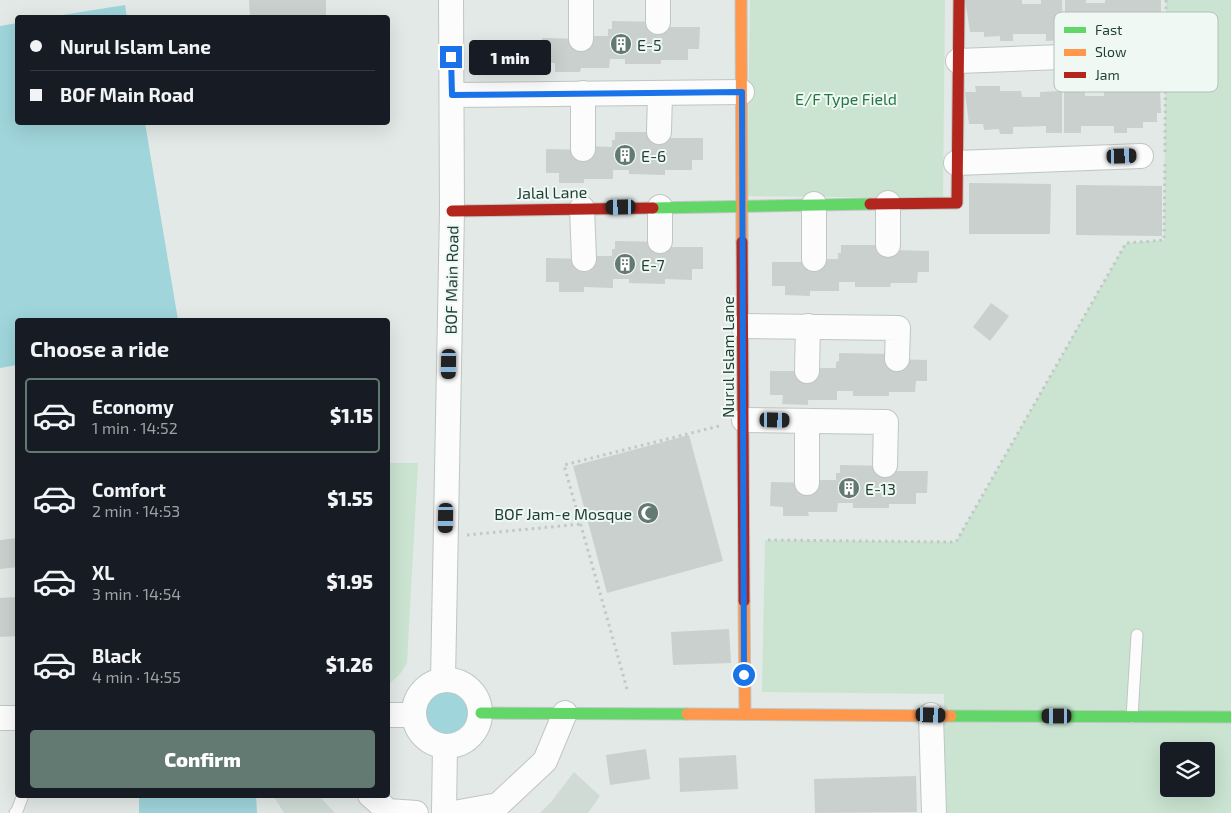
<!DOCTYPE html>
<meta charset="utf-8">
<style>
body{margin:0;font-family:"Exo 2",sans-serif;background:#20242c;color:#f1f3f6;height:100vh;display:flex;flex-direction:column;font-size:19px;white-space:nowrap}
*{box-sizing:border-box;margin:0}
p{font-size:16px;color:#9ea1a6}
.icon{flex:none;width:28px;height:28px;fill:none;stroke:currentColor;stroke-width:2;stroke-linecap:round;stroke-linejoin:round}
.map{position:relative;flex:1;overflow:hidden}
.details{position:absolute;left:15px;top:318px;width:375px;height:480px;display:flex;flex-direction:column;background:#171b24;border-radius:5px;box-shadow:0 5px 20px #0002}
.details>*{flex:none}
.guide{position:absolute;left:15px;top:15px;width:375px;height:110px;border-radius:5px;box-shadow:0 5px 20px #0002;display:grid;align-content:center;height:110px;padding:0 15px;background:#171b24}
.controls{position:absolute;left:1160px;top:742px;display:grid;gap:10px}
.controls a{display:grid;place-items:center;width:55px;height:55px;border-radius:5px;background:#171b24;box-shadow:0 5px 20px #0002;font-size:25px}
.end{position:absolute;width:22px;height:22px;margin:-11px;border:6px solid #1a73e8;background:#fff;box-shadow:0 0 0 2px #fff}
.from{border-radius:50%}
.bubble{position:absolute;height:35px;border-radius:5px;background:#171b24;box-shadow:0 5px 20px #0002;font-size:16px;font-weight:800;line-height:35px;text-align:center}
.car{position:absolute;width:15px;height:30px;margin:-15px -8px;border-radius:6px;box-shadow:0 0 4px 1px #0007;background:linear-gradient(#222 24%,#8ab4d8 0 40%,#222 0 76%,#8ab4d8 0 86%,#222 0)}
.guide b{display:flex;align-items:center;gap:18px;height:48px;font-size:19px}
.guide b+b{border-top:1px solid #363941}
.guide i{width:12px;height:12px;background:#f1f3f6}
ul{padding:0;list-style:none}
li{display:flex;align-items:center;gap:15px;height:75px;margin:0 10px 8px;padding:0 5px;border:2px solid transparent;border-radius:5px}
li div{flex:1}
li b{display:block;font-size:19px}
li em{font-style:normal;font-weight:800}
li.on{border-color:#637a72}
li>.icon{width:45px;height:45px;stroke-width:1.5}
h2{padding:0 15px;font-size:22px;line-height:60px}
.primary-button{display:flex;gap:10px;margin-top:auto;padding:10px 15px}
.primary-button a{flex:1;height:58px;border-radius:5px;background:#637a72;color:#fff;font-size:20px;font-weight:800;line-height:58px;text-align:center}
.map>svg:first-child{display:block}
.built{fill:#d0dbd6}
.green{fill:#cae4d1;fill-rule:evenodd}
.water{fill:#9fd5db}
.building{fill:#cad0cd}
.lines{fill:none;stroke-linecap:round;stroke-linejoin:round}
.lane-casing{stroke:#bfc6c3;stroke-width:13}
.street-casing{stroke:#bfc6c3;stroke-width:26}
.fast-casing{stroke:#bec7c3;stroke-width:13}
.slow-casing{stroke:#bec7c3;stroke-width:13}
.jam-casing{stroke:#bec7c3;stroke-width:13}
.path{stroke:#bfc9c5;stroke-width:3;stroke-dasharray:2.5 4;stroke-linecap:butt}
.lane{stroke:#fbfcfb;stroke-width:11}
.street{stroke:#fbfcfb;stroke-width:24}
.fast{stroke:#63d668;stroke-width:11}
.slow{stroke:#ff974d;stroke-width:11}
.jam{stroke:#b3261e;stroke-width:11}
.route{stroke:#1a73e8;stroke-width:6}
.labels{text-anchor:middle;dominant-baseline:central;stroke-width:4;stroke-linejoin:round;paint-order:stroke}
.poi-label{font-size:16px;fill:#1f3e34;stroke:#f0f8f4;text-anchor:start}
.park-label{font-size:16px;fill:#267842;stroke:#f0f8f4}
.street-label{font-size:16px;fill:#1f3e34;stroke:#f0f8f4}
.key{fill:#f0f8f4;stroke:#b1c0ba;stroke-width:1}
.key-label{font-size:14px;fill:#1f3e34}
</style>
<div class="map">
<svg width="1231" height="813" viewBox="0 0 1231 813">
<rect width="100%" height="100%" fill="#e2e9e6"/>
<!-- built -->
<g class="built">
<polygon points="574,772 600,796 588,813 540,813 551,802"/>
<polygon points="273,795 318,795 335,813 284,813"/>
</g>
<!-- green -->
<g class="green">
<polygon points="750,0 945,0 943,198 747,196"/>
<path d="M1166,0H1231V813H945L944,694L762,692L765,540L956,542L1126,243L1164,240ZM1169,751H1206V789H1169Z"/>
<polygon points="388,463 418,463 407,663 400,674 388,685"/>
</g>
<!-- water -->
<g class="water">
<polygon points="125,5 127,17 50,17"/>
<polygon points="17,23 18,122 145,123 178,320 18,320 17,365 0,368 0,26"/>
<circle cx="447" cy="713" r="25"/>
<polygon points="139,795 256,795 257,813 139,813"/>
</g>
<!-- building -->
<g class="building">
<polygon points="249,0 326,0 326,18 250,18"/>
<polygon points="965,0 1022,0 1022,4 1041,4 1041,0 1062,0 1063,40 1046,41 1046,34 1013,34 1013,41 1000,41 1000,36 984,37 984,32 970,32"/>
<polygon points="1065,0 1086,0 1086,3 1105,3 1105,0 1161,0 1161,20 1157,20 1157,29 1143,30 1143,35 1127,35 1128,40 1114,40 1114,33 1082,33 1081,40 1065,40"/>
<polygon points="612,21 664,22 664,27 700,27 699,49 688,49 688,60 661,60 661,64 625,64 625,59 610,59 609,68 581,68 580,72 555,72 555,63 542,63 542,38 583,39 583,36 608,36 608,29 612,29"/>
<polygon points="1126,84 1150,84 1150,90 1160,90 1161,113 1157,113 1157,122 1143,122 1143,128 1127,128 1127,133 1114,133 1114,126 1081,126 1081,133 1064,133 1064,91 1085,91 1085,96 1104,96 1104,90 1126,90"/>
<polygon points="975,86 1000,86 1000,91 1021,91 1022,97 1040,97 1040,92 1062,91 1062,133 1046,133 1046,126 1013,127 1013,134 1000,134 999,129 984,130 983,124 969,124 965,92 976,92"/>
<polygon points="615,132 668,132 668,138 703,138 703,160 692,160 692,170 665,170 665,175 629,174 629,170 613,170 613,179 584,179 584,183 559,183 559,173 546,173 546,149 587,150 587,146 612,147 612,140 615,140"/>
<polygon points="969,183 1051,184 1050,234 969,234"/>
<polygon points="1076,185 1162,186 1162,236 1076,235"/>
<polygon points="615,241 668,242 668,247 703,247 703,269 692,269 692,280 665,279 665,284 629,283 629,279 613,279 613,288 584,287 584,292 559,292 559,282 546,282 546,258 584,259 587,256 612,256 612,249 615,249"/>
<polygon points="841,245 888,245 893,250 929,251 929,272 918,272 917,283 891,283 890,287 855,287 855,282 839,282 839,291 810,291 810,296 785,295 785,286 772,286 772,262 812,262 812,259 838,259 838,253 841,253"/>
<polygon points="991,303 1009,316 990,341 973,327"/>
<polygon points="839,353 891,354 891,359 927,360 927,381 916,381 915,392 889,392 889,396 853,396 853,391 837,391 837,400 808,400 808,405 782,404 783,395 770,395 770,371 810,371 810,368 836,368 836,362 839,361"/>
<polygon points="689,435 723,561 607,593 573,466"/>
<polygon points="840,465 892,466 892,471 928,471 927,493 916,493 916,504 889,504 889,508 853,508 853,503 838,503 837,512 808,512 809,516 783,516 783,507 770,506 771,482 811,483 811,480 836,480 836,473 840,473"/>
<polygon points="18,538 18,567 0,569 0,540"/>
<polygon points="18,597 18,636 0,637 0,598"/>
<polygon points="729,629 731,663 673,665 671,632"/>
<polygon points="646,749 650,779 610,785 606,755"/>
<polygon points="736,755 738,789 680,792 679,758"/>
<polygon points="916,776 917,812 815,813 814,779"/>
</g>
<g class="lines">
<!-- lane casing -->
<g class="lane-casing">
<g id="lane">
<polyline points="1132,717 1137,635"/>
<polyline points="15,813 17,811 23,795"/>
</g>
</g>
<!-- street casing -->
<g class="street-casing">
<g id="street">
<polyline points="581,0 581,39"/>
<polyline points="658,22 658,0"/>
<polyline points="958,61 1139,54"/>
<polyline points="583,93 583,149"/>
<polyline points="452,95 742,92"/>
<polyline points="659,132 660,93"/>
<polyline points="956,163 1141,156"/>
<polyline points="660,207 660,241"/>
<polyline points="582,208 584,259"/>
<polyline points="888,245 888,203"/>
<polyline points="814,259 814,204"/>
<polyline points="743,326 898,328 897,359"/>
<polyline points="807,371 808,326"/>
<polyline points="744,420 886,422 885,465"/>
<polyline points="807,483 807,421"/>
<circle cx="447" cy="713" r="33"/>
<polyline points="443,680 452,211 451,0"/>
<polyline points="388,715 414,715"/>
<polyline points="931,715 934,813"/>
<polyline points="0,718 18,718"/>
<polyline points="370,795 388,811 416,813"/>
<polyline points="444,813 445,747"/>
<polyline points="454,813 498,805 545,761 565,713"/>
</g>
</g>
<!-- fast casing -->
<g class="fast-casing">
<g id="fast">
<polyline points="653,208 870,204"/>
<polyline points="481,713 687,714"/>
<polyline points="951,716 1231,717"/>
</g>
</g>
<!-- slow casing -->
<g class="slow-casing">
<g id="slow">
<polyline points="741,0 742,242"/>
<polyline points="744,601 745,714"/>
<polyline points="687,714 951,716"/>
</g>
</g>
<!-- jam casing -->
<g class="jam-casing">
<g id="jam">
<polyline points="870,204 957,203 959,0"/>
<polyline points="452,211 653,208"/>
<polyline points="742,242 744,601"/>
</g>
</g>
<!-- path -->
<g class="path">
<polyline points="1165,152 1166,0"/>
<polyline points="467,535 581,524"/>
<polyline points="768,540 956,542 1126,243 1164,240 1165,161"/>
<polyline points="627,689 564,465 719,426"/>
</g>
<!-- lane -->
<use href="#lane" class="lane"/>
<!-- street -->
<use href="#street" class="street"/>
<!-- fast -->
<use href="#fast" class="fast"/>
<!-- slow -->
<use href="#slow" class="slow"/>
<!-- jam -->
<use href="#jam" class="jam"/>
</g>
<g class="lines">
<!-- route -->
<polyline class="route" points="451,57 452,95 742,92 744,675"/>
</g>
<!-- icons -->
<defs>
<g id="building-disc" transform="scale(1.125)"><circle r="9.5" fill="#637a72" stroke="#f0f8f4"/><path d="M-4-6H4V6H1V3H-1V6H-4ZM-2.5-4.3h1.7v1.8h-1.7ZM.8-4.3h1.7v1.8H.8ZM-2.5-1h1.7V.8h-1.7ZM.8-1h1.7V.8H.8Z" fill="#fff"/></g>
<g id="mosque-disc" transform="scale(1.125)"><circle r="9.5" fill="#637a72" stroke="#f0f8f4"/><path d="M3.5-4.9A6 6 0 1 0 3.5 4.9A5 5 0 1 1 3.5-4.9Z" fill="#fff"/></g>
</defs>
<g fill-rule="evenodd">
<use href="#building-disc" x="621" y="44"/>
<use href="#building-disc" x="625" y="155"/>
<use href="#building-disc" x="625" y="264"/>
<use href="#building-disc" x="849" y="488"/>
<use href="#mosque-disc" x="648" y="513"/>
</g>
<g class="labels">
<!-- poi labels -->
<g class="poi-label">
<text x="637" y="44">E-5</text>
<text x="641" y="155">E-6</text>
<text x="641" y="264">E-7</text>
<text x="865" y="488">E-13</text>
<text x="632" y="513" text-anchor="end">BOF Jam-e Mosque</text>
</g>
<!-- park labels -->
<g class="park-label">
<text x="846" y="98">E/F Type Field</text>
</g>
<!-- street labels -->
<g class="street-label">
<text transform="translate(552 192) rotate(-1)">Jalal Lane</text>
<text transform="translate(451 280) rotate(-89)">BOF Main Road</text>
<text transform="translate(727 357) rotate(-90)">Nurul Islam Lane</text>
</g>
</g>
<!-- legend -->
<rect x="1054" y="12" width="164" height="80" rx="8" class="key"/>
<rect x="1064" y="27" width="22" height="6" fill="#63d668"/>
<rect x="1064" y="49" width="22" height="7" fill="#ff974d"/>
<rect x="1064" y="72" width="22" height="6" fill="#b3261e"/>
<g class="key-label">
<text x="1095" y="35">Fast</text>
<text x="1095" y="57">Slow</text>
<text x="1095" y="80">Jam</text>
</g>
</svg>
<div class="controls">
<a><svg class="icon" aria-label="layers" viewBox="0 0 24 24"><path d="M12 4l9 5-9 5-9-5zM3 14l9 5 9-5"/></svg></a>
</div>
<i class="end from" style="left:744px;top:675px"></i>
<i class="end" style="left:451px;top:57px"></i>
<div class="bubble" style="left:469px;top:40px;width:82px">1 min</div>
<i class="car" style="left:1122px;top:156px;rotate:88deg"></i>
<i class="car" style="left:621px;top:207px;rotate:269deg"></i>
<i class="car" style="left:449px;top:364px;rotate:181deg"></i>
<i class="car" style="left:775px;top:420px;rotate:91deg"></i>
<i class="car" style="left:446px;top:518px;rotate:181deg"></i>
<i class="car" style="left:931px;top:715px;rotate:92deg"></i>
<i class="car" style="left:1057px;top:716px;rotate:270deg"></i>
<div class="guide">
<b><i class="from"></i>Nurul Islam Lane</b>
<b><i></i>BOF Main Road</b>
</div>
<section class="details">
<h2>Choose a ride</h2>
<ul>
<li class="on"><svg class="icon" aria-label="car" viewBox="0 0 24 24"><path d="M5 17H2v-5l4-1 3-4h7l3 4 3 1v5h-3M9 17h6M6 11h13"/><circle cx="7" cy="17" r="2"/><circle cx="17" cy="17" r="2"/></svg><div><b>Economy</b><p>1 min · 14:52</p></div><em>$1.15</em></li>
<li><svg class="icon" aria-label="car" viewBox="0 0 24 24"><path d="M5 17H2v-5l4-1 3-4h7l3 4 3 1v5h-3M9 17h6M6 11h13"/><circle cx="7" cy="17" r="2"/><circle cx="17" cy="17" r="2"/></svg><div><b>Comfort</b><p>2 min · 14:53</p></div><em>$1.55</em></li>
<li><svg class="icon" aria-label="car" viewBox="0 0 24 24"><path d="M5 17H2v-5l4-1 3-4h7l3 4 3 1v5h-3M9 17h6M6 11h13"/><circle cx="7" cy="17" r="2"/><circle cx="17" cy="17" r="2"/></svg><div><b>XL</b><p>3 min · 14:54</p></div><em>$1.95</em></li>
<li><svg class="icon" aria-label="car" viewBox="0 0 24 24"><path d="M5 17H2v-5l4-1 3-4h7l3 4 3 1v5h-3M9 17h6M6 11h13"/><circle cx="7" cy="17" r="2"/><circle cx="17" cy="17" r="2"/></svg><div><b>Black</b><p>4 min · 14:55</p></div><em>$1.26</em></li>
</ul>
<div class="primary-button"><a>Confirm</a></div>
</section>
</div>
